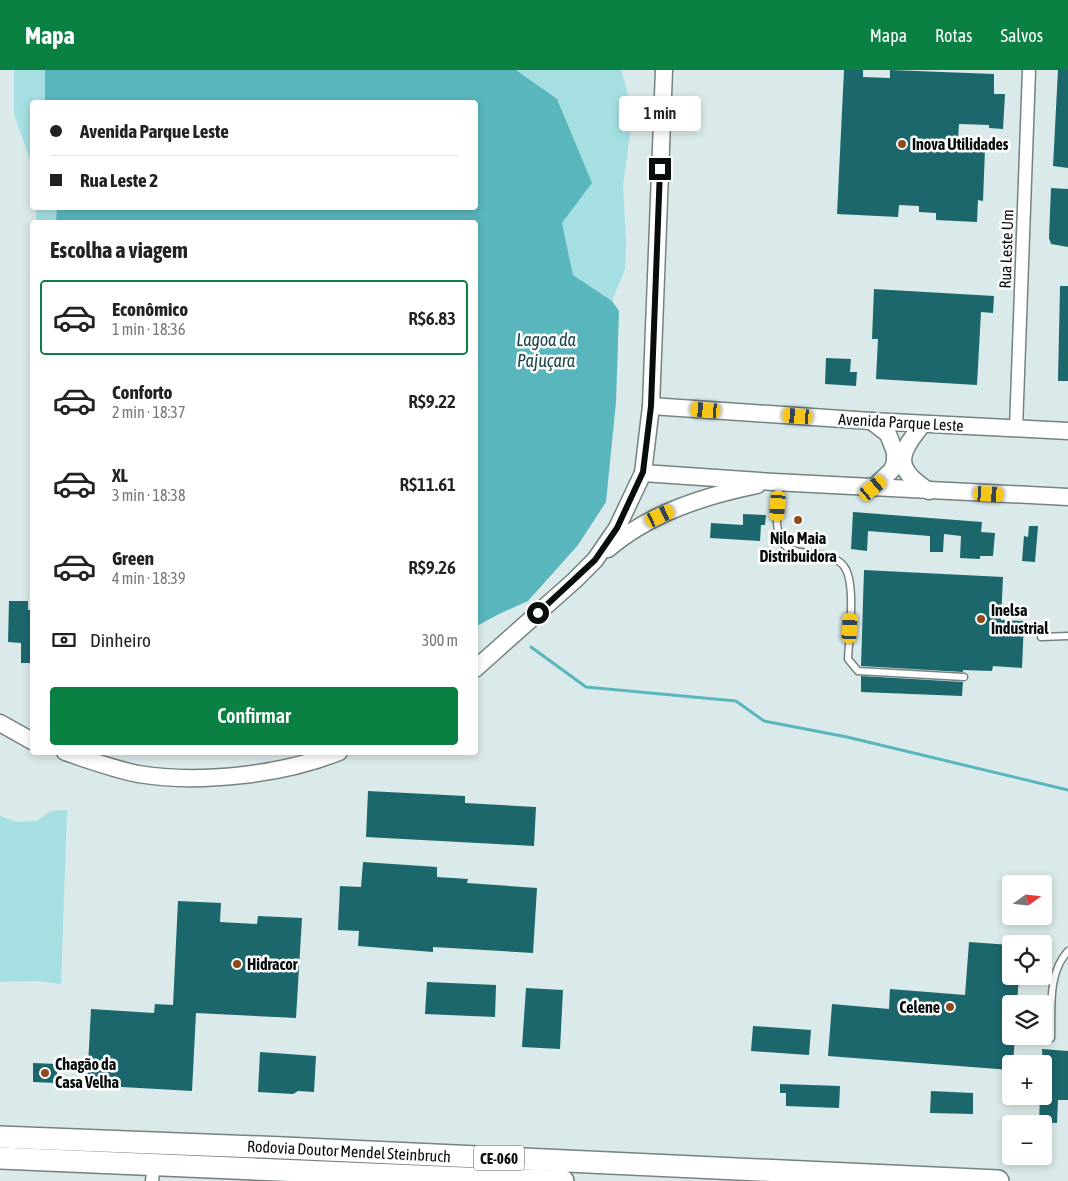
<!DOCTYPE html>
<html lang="pt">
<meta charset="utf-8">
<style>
body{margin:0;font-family:"Asap Condensed",sans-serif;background:#f2f2f2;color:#222;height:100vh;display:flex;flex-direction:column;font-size:19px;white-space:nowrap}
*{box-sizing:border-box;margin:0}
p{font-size:16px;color:#767676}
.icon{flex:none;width:28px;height:28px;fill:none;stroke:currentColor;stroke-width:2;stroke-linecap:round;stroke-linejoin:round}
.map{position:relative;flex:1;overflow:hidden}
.side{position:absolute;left:30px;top:150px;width:448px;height:535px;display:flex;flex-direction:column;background:#fff;border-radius:5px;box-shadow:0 2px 8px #0003}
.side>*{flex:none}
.top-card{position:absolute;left:30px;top:30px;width:448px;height:110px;border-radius:5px;box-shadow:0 2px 8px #0003;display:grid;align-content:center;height:110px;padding:0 20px;background:#fff}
.needle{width:32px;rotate:75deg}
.controls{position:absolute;left:1002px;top:805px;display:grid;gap:10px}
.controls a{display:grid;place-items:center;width:50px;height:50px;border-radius:5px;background:#fff;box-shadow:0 2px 8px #0003;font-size:25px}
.end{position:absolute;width:22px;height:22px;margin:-11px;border:6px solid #080d0d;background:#fff;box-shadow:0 0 0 2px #fff}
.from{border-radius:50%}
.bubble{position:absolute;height:35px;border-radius:5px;background:#fff;box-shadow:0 2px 8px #0003;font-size:16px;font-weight:600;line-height:35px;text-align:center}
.car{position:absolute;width:15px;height:30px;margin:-15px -8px;border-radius:6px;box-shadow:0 0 4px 1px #0007;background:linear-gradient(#f5c518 24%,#345 0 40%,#f5c518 0 76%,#345 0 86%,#f5c518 0)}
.top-card b{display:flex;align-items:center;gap:18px;height:48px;font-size:19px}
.top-card b+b{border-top:1px solid #e0e0e0}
.top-card i{width:12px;height:12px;background:#222}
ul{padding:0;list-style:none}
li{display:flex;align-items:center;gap:15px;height:75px;margin:0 10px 8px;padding:0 10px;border:2px solid transparent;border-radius:5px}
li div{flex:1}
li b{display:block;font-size:19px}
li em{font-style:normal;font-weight:600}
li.active{border-color:#0b8043}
li>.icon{width:45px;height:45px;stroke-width:1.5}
h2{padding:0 20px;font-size:22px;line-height:60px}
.pay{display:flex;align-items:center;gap:12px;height:55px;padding:0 20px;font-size:19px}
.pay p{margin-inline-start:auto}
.button{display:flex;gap:10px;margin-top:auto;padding:10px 20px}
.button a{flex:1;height:58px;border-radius:5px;background:#0b8043;color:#fff;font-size:20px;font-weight:600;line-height:58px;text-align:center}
header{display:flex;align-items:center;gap:30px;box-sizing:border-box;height:70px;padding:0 25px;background:#0b8043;color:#fff}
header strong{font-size:24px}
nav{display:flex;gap:28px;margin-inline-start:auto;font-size:18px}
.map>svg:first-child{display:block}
.green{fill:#a5dfe2}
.water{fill:#59b6bc}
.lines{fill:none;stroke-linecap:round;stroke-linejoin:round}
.stream{stroke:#59b6bc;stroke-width:3}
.building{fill:#1c676c}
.service-casing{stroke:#758282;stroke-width:9}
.minor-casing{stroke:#758282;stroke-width:15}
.tertiary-casing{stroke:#758282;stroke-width:19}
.trunk-casing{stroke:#758282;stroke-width:24}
.service{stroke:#fff;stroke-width:6}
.minor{stroke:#fff;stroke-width:12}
.tertiary{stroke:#fff;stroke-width:16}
.trunk{stroke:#fff;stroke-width:21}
.route{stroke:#080d0d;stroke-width:6}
.poi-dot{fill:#8e4a1d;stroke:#fff;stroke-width:2}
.labels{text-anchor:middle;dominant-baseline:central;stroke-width:5;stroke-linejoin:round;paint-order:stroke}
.shield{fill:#fff;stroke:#525656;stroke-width:1}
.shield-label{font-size:15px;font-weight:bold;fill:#080d0d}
.poi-label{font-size:16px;font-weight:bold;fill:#080d0d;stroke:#fff;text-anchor:start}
.street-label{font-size:16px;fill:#080d0d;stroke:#fff}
.water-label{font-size:18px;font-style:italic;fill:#194447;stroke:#fff}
</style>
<header>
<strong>Mapa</strong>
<nav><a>Mapa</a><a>Rotas</a><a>Salvos</a></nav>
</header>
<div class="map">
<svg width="1068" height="1111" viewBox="0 0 1068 1111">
<rect width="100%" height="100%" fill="#dae9e9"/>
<!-- green -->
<g class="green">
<polygon points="14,0 45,0 45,32 32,32 32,96 14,44"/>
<polygon points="516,0 621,0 627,20 630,65 623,114 626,172 625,199 612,231 573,205 562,153 592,113 522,5"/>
<rect x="36" y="138" width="21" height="14"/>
<polygon points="67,740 61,914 36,911 0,912 0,746 16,752 37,751 51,741"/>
</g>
<!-- water -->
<polygon class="water" points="45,0 516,0 557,29 592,113 562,153 573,205 612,231 619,241 616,332 606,432 578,475 528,531 499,544 475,557 475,152 56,152 57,138 475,138 475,32 45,32"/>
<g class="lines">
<!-- stream -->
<polyline class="stream" points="531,577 586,617 736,631 764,651 847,667 1068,720"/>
</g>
<!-- building -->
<g class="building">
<polygon points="844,0 863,0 863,7 890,8 890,0 994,4 994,24 1005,24 1003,59 989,58 989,55 959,54 958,70 971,78 985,79 983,131 978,130 977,152 936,150 936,143 919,142 919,136 899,135 898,147 837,144"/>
<polygon points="1058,0 1068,0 1068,98 1053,96"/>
<polygon points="1051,118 1068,119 1068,177 1051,174 1049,168"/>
<polygon points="1060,216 1068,216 1068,311 1058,311"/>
<polygon points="874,219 994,226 993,243 981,242 977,315 876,309 878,269 872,269"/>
<polygon points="826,288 851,289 850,302 857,302 856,316 825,314"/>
<polygon points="853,442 982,452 981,462 995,463 993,486 980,486 980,489 960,488 961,466 944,464 943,482 930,482 930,466 868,461 867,481 851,479"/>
<polygon points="743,444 766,445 765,455 761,455 760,471 710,468 711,453 743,455"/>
<polygon points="1029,456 1038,456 1035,492 1022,491 1024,466 1028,467"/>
<polygon points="864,500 1003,507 1001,550 1024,551 1022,598 993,596 992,601 963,600 963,602 861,596"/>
<polygon points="9,531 28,531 28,540 32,540 32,589 30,588 30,593 21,593 21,573 8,572"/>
<polygon points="861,606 963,612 962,626 861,622"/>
<polygon points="368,721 465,726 465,733 536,737 534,776 366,767"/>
<polygon points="363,792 437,797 437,807 468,809 467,813 537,818 533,883 433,877 433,882 358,876 359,861 338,860 340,816 361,817"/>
<polygon points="178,831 221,833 220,852 257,854 258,846 302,848 296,948 196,943 192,1021 87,1015 91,939 154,943 155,934 173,935"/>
<polygon points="969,872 1011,875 1011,906 1019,906 1017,934 1011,934 1011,966 1015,966 1013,994 1011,994 1011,1000 828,986 832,934 889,939 890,919 965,925"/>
<polygon points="427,912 496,915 495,947 425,944"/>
<polygon points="526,918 563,920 560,979 522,977"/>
<polygon points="753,956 811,960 809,985 751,981"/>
<polygon points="1042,979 1068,981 1068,1030 1058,1030 1057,1053 1039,1052 1040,1026 1044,1026"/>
<polygon points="260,982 316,986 314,1022 298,1021 293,1024 258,1022"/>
<polygon points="33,993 57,994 57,1013 33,1012"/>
<polygon points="780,1014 840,1016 839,1038 786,1036 786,1023 780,1023"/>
<polygon points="931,1021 973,1023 973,1044 930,1043"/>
</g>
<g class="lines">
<!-- service casing -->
<g class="service-casing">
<g id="service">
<path d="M779,413C778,431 770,473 792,480C801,483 813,483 823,485C831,487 841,490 845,498C856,515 849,568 848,589L858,601L964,607"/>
<polyline points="1041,567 1068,566"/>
<path d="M1051,968C1052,939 1047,904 1068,881"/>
</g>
</g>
<!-- minor casing -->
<g class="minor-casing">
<g id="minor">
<polyline points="1016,359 1029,0"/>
<polyline points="152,1111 154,1094"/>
</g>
</g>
<!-- tertiary casing -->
<g class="tertiary-casing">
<g id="tertiary">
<polyline points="651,336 871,351 1068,361"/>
<polyline points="871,351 888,364 895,382 895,392 892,400 873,418"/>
<path d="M923,354C898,384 893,398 929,421"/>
<polyline points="643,403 774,412 1068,427"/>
<path d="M608,479C650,443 704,426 757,415"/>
<polyline points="475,599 575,510 595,490 617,458 643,403 651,336 664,0"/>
<polyline points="0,653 32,671"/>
<path d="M65,682C89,690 113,699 138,704C199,714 282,705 339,682"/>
</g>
</g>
<!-- trunk casing -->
<g class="trunk-casing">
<g id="trunk">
<polyline points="0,1067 284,1078 998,1111"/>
<polyline points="0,1088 510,1110 563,1111"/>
</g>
</g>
<!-- service -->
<use href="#service" class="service"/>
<!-- minor -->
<use href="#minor" class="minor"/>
<!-- tertiary -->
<use href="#tertiary" class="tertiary"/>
<!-- trunk -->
<use href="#trunk" class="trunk"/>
</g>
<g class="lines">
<!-- route -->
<polyline class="route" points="538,543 595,490 617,458 643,402 651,336 660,99"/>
</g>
<!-- markers -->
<g class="poi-dot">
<circle cx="902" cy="74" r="5"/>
<circle cx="798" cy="450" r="5"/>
<circle cx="981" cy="549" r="5"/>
<circle cx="237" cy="894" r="5"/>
<circle cx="950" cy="937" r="5"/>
<circle cx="45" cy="1003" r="5"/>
</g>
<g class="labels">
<!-- shield labels -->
<rect class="shield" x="474" y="1075.5" width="50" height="25" rx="4"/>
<g class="shield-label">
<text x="499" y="1088">CE-060</text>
</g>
<!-- poi labels -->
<g class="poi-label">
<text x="912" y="74">Inova Utilidades</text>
<text x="798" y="468" text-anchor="middle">Nilo Maia<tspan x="798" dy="18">Distribuidora</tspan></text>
<text x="991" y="540">Inelsa<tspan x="991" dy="18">Industrial</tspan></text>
<text x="247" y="894">Hidracor</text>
<text x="940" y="937" text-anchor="end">Celene</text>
<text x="55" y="994">Chagão da<tspan x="55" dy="18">Casa Velha</tspan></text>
</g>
<!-- street labels -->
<g class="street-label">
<text transform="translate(1006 179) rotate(-88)">Rua Leste Um</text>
<text transform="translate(901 352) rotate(3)">Avenida Parque Leste</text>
<text transform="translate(349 1081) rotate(3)">Rodovia Doutor Mendel Steinbruch</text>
</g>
<!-- water labels -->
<g class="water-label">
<text x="546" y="269">Lagoa da<tspan x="546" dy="21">Pajuçara</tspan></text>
</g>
</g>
</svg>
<div class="controls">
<a><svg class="needle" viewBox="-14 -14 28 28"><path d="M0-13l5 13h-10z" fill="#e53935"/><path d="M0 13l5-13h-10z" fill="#767676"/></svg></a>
<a><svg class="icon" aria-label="locate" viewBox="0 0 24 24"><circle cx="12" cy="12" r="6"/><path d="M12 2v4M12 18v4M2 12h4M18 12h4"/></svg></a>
<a><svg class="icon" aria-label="layers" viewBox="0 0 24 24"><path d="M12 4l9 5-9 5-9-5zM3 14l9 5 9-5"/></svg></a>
<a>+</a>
<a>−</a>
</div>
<i class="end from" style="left:538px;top:543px"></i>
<i class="end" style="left:660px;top:99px"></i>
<div class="bubble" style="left:619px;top:26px;width:82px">1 min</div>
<i class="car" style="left:706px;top:340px;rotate:274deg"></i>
<i class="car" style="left:798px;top:346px;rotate:274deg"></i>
<i class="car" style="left:873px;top:418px;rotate:50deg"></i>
<i class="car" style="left:989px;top:424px;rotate:93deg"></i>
<i class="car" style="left:778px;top:436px;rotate:184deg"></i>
<i class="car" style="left:660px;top:446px;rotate:64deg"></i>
<i class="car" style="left:850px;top:558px;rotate:3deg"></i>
<div class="top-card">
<b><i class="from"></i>Avenida Parque Leste</b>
<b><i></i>Rua Leste 2</b>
</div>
<section class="side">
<h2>Escolha a viagem</h2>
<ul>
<li class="active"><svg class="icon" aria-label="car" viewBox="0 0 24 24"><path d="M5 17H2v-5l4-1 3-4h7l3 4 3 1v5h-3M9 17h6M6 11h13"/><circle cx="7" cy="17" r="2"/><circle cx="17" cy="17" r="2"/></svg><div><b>Econômico</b><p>1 min · 18:36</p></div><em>R$6.83</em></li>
<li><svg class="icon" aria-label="car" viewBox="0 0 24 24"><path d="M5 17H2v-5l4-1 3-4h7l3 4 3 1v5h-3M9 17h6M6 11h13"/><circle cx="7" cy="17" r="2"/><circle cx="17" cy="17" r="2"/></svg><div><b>Conforto</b><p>2 min · 18:37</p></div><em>R$9.22</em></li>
<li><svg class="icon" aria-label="car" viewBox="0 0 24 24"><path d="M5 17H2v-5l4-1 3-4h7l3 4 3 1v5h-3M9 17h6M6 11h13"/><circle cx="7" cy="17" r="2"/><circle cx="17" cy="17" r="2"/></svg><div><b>XL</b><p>3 min · 18:38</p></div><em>R$11.61</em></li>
<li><svg class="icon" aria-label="car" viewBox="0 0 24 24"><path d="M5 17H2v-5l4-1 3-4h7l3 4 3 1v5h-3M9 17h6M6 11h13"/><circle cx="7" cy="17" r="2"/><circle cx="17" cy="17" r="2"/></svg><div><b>Green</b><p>4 min · 18:39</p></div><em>R$9.26</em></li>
</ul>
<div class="pay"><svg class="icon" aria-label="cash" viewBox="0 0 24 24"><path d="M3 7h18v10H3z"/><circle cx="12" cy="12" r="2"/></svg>Dinheiro<p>300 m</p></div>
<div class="button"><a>Confirmar</a></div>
</section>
</div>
